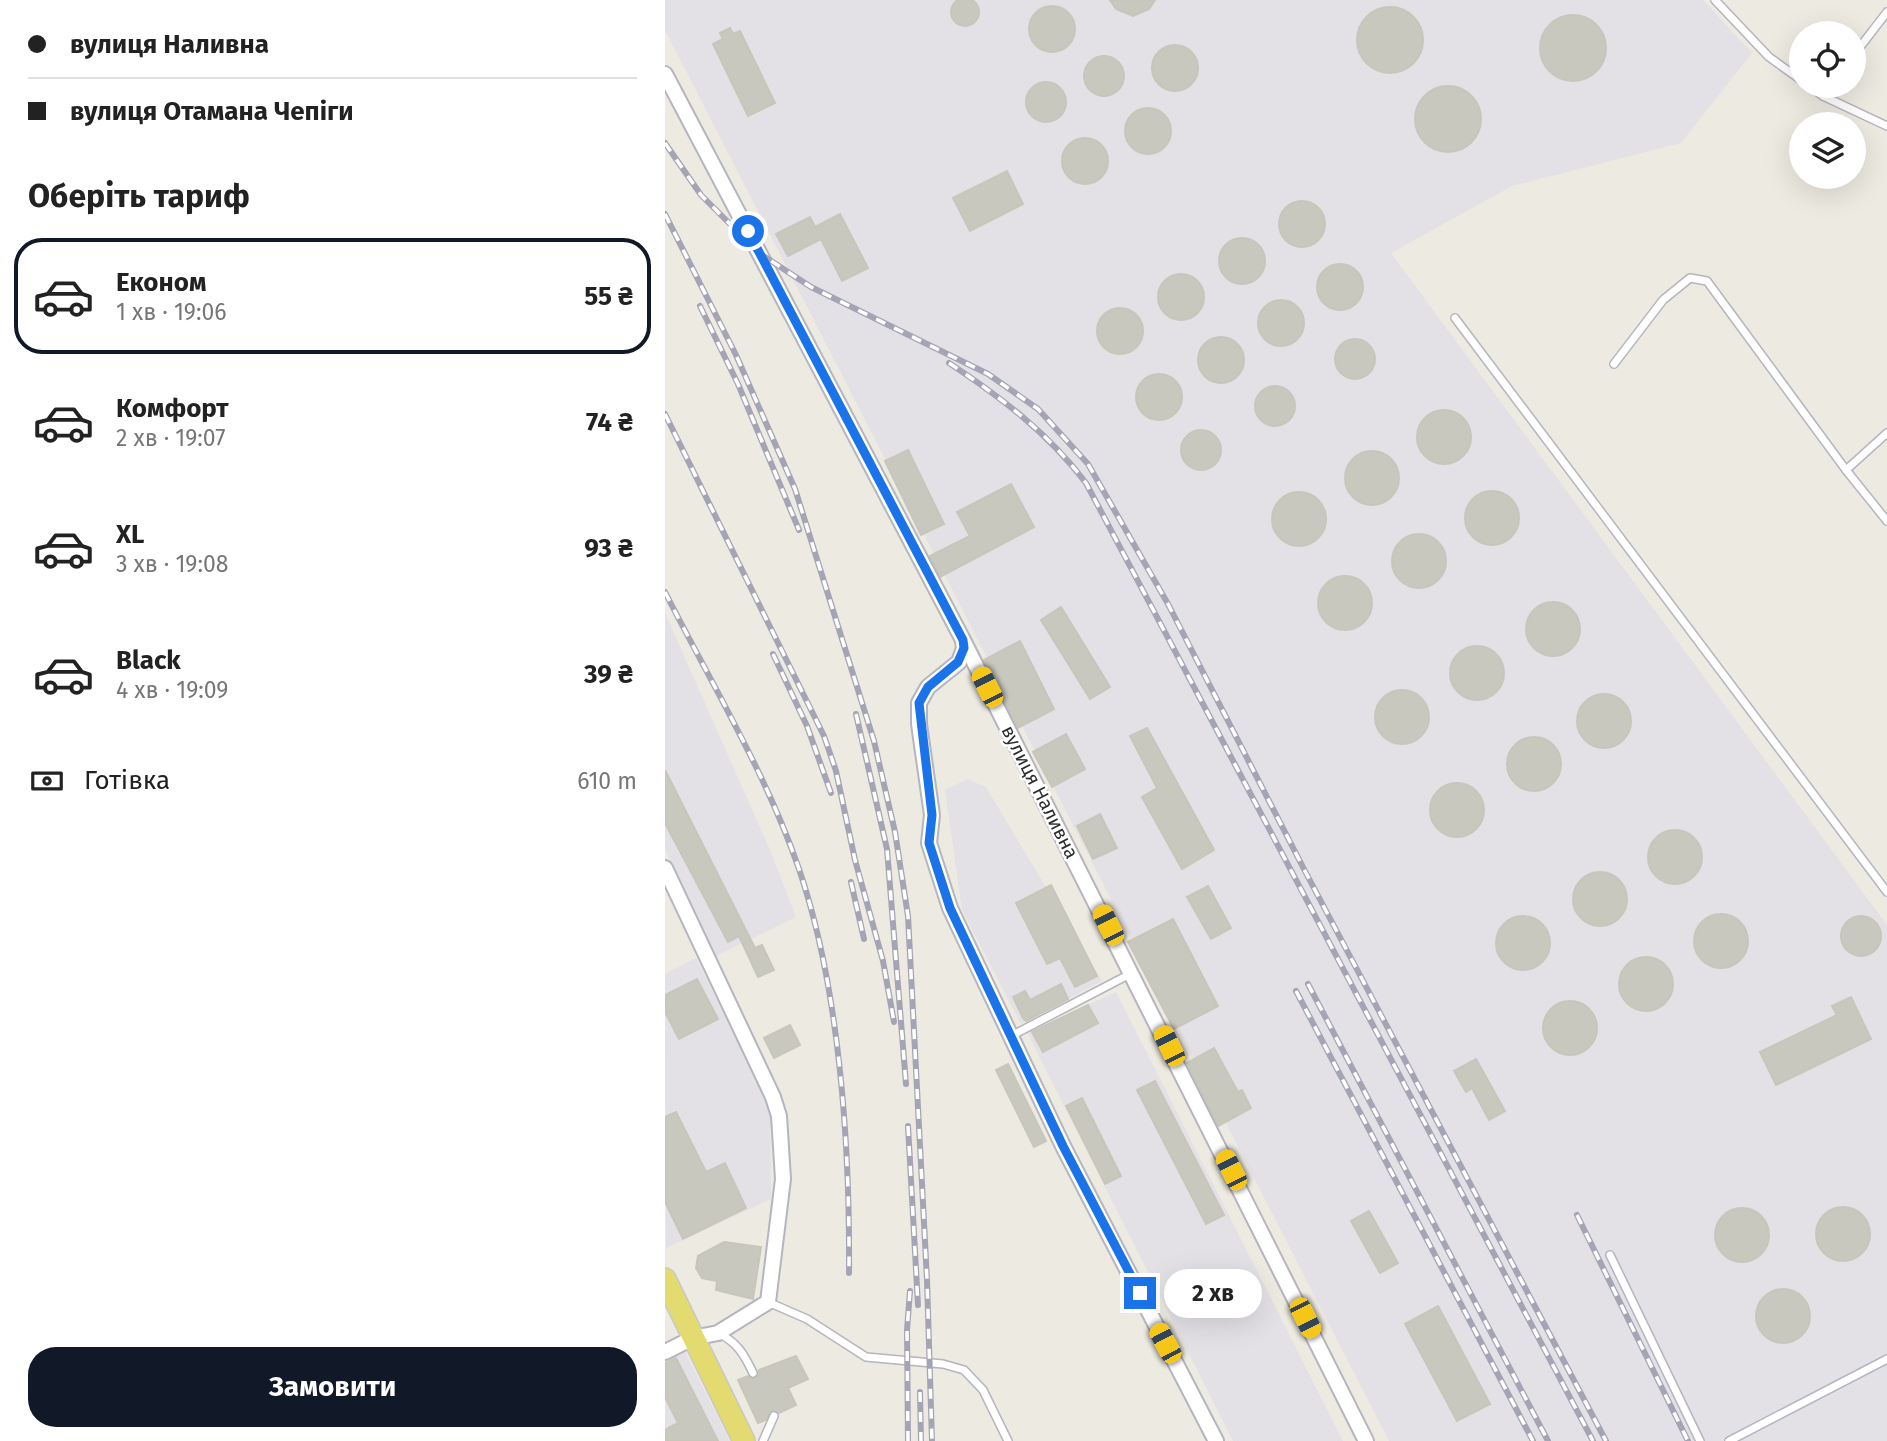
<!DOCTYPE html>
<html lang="uk">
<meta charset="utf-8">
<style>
body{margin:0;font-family:"Fira Sans",sans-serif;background:#f2f2f2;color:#222;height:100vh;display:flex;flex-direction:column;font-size:26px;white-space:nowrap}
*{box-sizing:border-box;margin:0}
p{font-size:23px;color:#767676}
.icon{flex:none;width:38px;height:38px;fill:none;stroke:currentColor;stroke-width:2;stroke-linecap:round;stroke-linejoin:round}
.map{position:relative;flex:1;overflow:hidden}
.sheet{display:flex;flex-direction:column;background:#fff;width:665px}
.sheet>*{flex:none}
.hud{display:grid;align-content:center;height:154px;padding:0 28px;background:#fff}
.buttons{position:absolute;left:1124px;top:21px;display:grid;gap:14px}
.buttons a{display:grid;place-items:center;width:77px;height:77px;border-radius:50%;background:#fff;box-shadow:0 7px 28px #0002;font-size:35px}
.end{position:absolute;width:32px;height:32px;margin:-16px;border:9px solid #1a73e8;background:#fff;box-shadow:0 0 0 4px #fff}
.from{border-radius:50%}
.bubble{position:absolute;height:49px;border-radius:24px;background:#fff;box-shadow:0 7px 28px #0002;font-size:23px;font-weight:700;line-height:49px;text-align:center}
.car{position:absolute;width:21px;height:42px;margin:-21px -10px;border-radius:9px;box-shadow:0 0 5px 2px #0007;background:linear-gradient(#f5c518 24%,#345 0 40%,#f5c518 0 76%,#345 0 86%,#f5c518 0)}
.hud b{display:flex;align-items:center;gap:24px;height:66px;font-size:26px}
.hud b+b{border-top:2px solid #e0e0e0}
.hud i{width:18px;height:18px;background:#222}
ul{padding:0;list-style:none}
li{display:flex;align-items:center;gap:21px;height:116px;margin:0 14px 10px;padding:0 14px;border:4px solid transparent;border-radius:28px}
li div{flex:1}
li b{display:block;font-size:26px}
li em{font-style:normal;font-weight:700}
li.on{border-color:#111827}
li>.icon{width:63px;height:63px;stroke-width:1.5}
h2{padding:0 28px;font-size:32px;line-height:84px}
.pay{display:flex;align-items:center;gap:18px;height:77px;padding:0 28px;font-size:26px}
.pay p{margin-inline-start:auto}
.cta{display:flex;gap:14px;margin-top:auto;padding:14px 28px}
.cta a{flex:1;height:80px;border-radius:28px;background:#111827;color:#fff;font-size:28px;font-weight:700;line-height:80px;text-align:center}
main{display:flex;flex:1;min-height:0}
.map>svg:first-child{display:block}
.industrial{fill:#e3e1e6}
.building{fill:#c9c8bf;stroke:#c8c6bb;stroke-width:2}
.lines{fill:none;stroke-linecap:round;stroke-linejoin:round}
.lane-casing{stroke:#b5b5bf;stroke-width:10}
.street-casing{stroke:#b5b5bf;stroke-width:18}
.primary-casing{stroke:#c8c8c8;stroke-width:24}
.lane{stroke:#fff;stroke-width:7}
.street{stroke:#fff;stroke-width:14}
.primary{stroke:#e3db70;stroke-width:21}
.rail-casing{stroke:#a5a4b5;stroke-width:6}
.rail{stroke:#fff;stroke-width:3.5;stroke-dasharray:10;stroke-linecap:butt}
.route{stroke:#1a73e8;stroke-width:9}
.labels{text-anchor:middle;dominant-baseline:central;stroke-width:5;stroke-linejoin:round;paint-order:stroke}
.street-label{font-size:19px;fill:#2d2d2d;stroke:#fff}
</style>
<main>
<section class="sheet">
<div class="hud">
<b><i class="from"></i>вулиця Наливна</b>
<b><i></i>вулиця Отамана Чепіги</b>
</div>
<h2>Оберіть тариф</h2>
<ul>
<li class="on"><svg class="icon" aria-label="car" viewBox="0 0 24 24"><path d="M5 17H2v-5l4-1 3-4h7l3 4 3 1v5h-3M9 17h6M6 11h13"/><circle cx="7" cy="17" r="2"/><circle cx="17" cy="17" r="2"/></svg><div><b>Економ</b><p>1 хв · 19:06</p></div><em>55 ₴</em></li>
<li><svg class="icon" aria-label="car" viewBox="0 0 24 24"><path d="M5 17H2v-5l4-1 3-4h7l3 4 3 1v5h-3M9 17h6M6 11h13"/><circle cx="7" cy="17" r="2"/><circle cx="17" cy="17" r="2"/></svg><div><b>Комфорт</b><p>2 хв · 19:07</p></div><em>74 ₴</em></li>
<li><svg class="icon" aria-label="car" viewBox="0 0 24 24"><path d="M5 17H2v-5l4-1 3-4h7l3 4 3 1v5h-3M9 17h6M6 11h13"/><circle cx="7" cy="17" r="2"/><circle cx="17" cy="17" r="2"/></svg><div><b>XL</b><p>3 хв · 19:08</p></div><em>93 ₴</em></li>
<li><svg class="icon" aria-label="car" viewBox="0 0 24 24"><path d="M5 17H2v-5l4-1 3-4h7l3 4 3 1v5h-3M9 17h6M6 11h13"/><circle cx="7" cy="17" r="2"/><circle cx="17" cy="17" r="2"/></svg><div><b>Black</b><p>4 хв · 19:09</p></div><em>39 ₴</em></li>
</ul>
<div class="pay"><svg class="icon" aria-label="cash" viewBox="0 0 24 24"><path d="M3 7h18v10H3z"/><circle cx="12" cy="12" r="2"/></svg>Готівка<p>610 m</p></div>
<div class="cta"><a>Замовити</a></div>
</section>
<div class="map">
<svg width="1222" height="1441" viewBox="0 0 1222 1441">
<rect width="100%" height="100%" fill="#edeae1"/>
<!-- industrial -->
<g class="industrial">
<polygon points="0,0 1038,0 1087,53 1016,143 847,186 726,253 1222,925 1222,1441 724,1441 0,30"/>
<polygon points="0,613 106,852 131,917 51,956 0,849"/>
<polygon points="302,779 321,787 437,981 356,1024 297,910 280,790"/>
<polygon points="31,958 105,1107 106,1199 1,1248 0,974"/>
<polygon points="451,992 678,1441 568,1441 362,1032"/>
<polygon points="18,1348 65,1441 0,1441 0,1357"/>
</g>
<!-- building -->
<g class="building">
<circle cx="300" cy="12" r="14"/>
<polygon points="445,0 490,0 484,9 468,16 451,9"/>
<circle cx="387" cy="29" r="23"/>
<circle cx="725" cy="40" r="33"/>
<circle cx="908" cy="48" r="33"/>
<polygon points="65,28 68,34 75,31 110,103 83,116 48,44 58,39 55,33"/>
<circle cx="510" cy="68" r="23"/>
<circle cx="439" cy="76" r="20"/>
<circle cx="381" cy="102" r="20"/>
<circle cx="783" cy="119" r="33"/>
<circle cx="483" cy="131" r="23"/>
<circle cx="420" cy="161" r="23"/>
<polygon points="342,171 358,204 305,231 288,198"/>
<circle cx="637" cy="224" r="23"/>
<polygon points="175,214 203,268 177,281 156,239 123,256 111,234 145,217 150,227"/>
<circle cx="577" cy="261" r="23"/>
<circle cx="675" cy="287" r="23"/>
<circle cx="516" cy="297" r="23"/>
<circle cx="616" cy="323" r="23"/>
<circle cx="455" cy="331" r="23"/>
<circle cx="556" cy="360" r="23"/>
<circle cx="690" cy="359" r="20"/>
<circle cx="494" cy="397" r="23"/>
<circle cx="610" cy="406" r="20"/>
<circle cx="779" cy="437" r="27"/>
<circle cx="536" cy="450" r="20"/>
<polygon points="243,450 279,524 256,535 220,461"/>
<circle cx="707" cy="478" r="27"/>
<polygon points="346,484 369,527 275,577 265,556 305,536 292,512"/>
<circle cx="827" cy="518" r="27"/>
<circle cx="634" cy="519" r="27"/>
<circle cx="754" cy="561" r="27"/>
<circle cx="680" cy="603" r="27"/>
<circle cx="888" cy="629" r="27"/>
<polygon points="396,607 445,687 425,699 376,620"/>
<polygon points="355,641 389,709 353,728 319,660"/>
<circle cx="812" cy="673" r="27"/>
<circle cx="737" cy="717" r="27"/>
<circle cx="939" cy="721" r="27"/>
<polygon points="482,728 549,850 517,869 477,797 492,788 465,736"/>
<polygon points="401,734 420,769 387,787 368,752"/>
<circle cx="869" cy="764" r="27"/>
<polygon points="0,770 90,948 97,945 109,970 93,977 74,936 63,942 0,823"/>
<circle cx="792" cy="810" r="27"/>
<polygon points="435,814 452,848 428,859 412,826"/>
<circle cx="1010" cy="857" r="27"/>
<circle cx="935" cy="899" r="27"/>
<polygon points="386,885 432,976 410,987 395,958 382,964 351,903"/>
<polygon points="543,886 566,928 546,939 522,897"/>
<circle cx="1056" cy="941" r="27"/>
<circle cx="858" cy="943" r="27"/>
<circle cx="1196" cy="936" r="20"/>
<polygon points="508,919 553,1006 509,1029 463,942"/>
<circle cx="981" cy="984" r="27"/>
<polygon points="32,979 53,1019 14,1039 0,1012 0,995"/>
<polygon points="396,984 403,999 361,1021 358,1018 348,997 360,991 365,1000"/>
<polygon points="1186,997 1206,1039 1111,1085 1095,1052 1172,1015 1167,1006"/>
<circle cx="905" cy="1028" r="27"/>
<polygon points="423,1005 433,1023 378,1052 367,1032"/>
<polygon points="125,1025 135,1045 109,1058 99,1038"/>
<polygon points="549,1048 573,1092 577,1090 586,1108 553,1126 522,1063"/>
<polygon points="811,1059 840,1111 824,1120 807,1088 801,1092 789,1071"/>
<polygon points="343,1064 381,1141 369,1147 331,1070"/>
<polygon points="490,1081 559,1215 541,1224 472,1090"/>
<polygon points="417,1098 456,1176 440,1184 401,1106"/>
<polygon points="11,1112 41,1172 60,1163 81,1208 18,1239 0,1202 0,1117"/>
<circle cx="1178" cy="1234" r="27"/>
<circle cx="1077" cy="1235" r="27"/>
<polygon points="704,1211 733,1263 715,1273 686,1221"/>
<polygon points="59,1242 96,1247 88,1299 51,1290 52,1281 37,1278 31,1268 33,1256"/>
<circle cx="1118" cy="1316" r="27"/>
<polygon points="773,1306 825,1404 792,1421 740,1324"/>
<polygon points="131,1356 143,1379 123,1388 131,1405 114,1413 106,1411 101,1420 93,1423 73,1380 83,1376 90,1379 94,1370"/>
<polygon points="11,1358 53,1441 0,1441 0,1430 13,1423 0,1397 0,1363"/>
</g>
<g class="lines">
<!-- lane casing -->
<g class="lane-casing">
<g id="lane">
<polyline points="1050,0 1104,57 1136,80"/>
<polyline points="1188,56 1222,12"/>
<polyline points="1144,86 1158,96 1222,126"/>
<polyline points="1158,96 1166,86"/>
<polyline points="790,318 1222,892"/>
<polyline points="949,364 998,300 1025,278 1042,281 1181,470"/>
<polyline points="1222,433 1181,470 1222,521"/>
<polyline points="346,1036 467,973"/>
<polyline points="945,1255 1035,1441"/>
<polyline points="103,1302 142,1319 201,1357 278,1364 299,1370 318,1390 343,1441"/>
<path d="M53,1333C72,1342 79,1354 88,1373"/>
<polyline points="98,1441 109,1416"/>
<polyline points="1064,1441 1222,1359"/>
</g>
</g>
<!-- street casing -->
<g class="street-casing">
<g id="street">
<polyline points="0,74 298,640 701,1441"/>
<polyline points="298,641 299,648 294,662 263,687 254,703 254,724 267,815 264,843 285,908 398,1146 551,1441"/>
<polyline points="0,868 108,1097 114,1116 118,1179 103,1302 53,1333 28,1338 0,1352"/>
</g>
</g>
<!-- primary casing -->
<g class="primary-casing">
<polyline id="primary" points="0,1279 79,1441"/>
</g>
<!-- lane -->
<use href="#lane" class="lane"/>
<!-- street -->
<use href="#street" class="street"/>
<!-- primary -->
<use href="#primary" class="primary"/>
<!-- rail casing -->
<g class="rail-casing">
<g id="rail">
<polyline points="0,143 36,195 94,253 146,287 323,374 373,409 423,464 503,604 641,873 941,1441"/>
<polyline points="0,214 71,355 130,489 209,741 230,832 243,916 262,1280 267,1441"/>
<polyline points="35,306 73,384 134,530"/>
<path d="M284,363C337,398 383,433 421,483L928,1441"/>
<polyline points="0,414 159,736 171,771 190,860 218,961 229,1022"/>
<path d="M0,592C46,683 101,773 134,869C175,989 185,1147 184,1273"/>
<polyline points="108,654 142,726 166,793"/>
<polyline points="191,714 222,849 241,1084"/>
<polyline points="186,882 199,939"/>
<polyline points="643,984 883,1441"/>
<polyline points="631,991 868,1441"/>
<polyline points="243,1126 253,1305"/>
<polyline points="912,1215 1023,1441"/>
<polyline points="255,1392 256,1441"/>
<polyline points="243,1441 242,1330 245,1291"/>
</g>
</g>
<!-- rail -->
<use href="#rail" class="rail"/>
</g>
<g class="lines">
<!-- route -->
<polyline class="route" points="83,231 298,640 299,648 293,662 263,687 254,703 267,815 264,843 285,908 398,1146 475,1293"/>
</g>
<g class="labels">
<!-- street labels -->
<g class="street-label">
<text transform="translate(375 792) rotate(63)">вулиця Наливна</text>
</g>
</g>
</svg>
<div class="buttons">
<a><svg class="icon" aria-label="locate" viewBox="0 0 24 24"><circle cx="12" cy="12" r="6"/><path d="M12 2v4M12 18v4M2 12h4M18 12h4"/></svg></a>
<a><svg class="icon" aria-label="layers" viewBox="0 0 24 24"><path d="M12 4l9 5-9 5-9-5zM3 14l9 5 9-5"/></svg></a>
</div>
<i class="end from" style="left:83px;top:231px"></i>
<i class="end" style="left:475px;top:1293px"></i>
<div class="bubble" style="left:499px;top:1269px;width:98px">2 хв</div>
<i class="car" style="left:322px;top:687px;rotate:333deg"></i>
<i class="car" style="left:443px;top:925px;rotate:333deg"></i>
<i class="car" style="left:504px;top:1046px;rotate:334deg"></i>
<i class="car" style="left:566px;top:1170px;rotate:333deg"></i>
<i class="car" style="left:640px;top:1318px;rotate:153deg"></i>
<i class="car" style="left:500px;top:1343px;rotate:332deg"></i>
</div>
</main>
